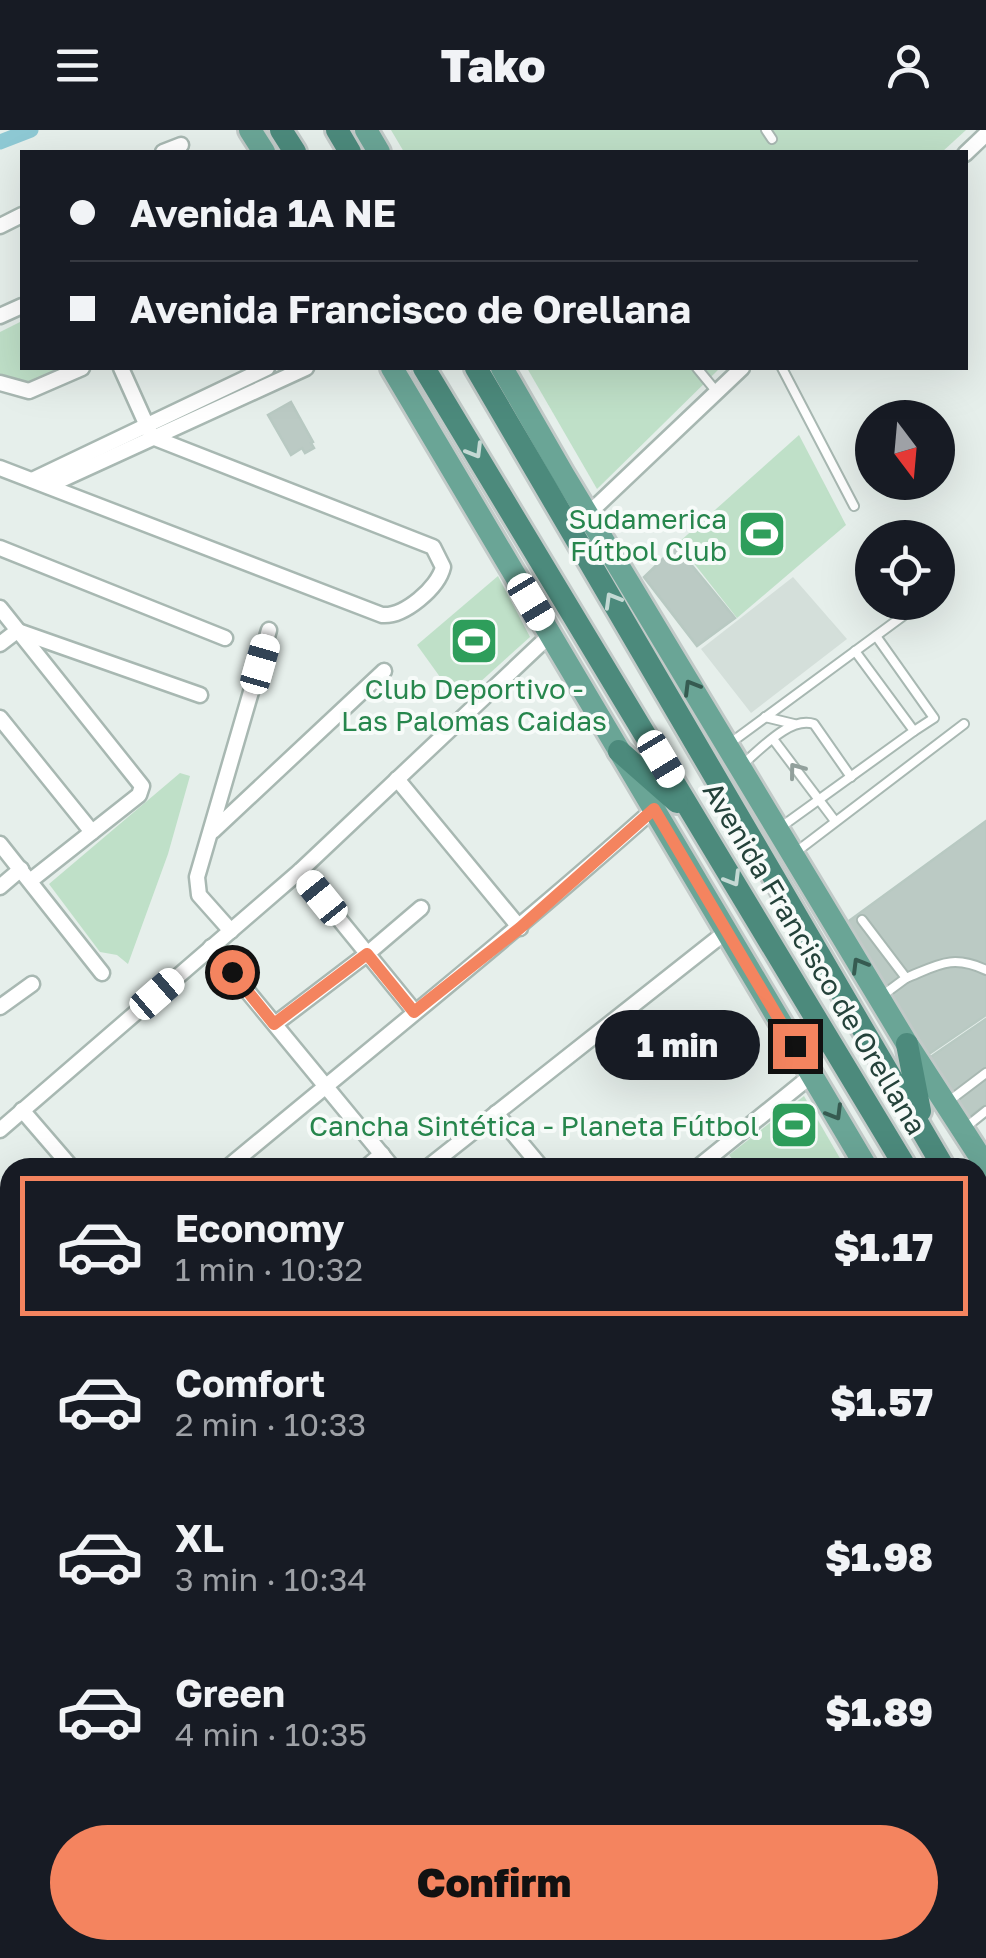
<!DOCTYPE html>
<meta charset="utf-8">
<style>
body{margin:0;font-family:"Golos Text",sans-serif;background:#242831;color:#f1f3f6;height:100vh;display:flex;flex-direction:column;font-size:38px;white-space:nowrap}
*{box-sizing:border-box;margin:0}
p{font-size:32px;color:#9ea1a6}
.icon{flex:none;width:55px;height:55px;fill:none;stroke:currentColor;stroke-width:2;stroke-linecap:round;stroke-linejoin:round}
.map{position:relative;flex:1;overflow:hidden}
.sheet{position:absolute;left:0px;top:1028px;width:988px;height:802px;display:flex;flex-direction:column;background:#171b24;border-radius:30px 30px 0 0;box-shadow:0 10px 40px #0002}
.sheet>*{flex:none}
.banner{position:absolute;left:20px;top:20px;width:948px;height:220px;border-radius:0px;box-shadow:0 10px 40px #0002;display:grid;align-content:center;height:220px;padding:0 50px;background:#171b24}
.needle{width:65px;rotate:164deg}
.controls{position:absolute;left:855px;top:270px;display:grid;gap:20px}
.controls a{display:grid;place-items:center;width:100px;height:100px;border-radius:50%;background:#171b24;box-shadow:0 10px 40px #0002;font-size:50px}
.end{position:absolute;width:45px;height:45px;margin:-22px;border:12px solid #f4845f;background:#111;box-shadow:0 0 0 5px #111}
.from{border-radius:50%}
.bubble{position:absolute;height:70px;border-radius:35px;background:#171b24;box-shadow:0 10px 40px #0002;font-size:32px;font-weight:800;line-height:70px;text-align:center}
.car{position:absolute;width:30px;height:60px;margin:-30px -15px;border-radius:12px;box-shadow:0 0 8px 2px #0007;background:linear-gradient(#fff 24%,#345 0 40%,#fff 0 76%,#345 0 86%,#fff 0)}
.banner b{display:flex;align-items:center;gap:35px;height:95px;font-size:38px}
.banner b+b{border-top:2px solid #363941}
.banner i{width:25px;height:25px;background:#f1f3f6}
ul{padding:18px 0 0;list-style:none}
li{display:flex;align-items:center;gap:30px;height:140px;margin:0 20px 15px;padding:0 30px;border:5px solid transparent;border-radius:0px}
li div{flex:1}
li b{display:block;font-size:38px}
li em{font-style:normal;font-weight:800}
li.active{border-color:#f4845f}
li>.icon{width:90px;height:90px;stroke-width:1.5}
.primary-button{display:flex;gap:20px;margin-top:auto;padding:20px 50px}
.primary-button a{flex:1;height:115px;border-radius:60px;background:#f4845f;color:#111;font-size:40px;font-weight:800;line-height:115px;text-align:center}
header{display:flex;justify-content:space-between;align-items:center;height:130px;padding:0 50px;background:#171b24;font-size:45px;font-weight:800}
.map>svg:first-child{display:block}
.built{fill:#d4dfda}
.green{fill:#bfe0c8}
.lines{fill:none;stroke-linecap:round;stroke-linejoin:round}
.canal{stroke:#8ec9d4;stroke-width:15}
.building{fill:#bbcac4;stroke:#b8c9c2;stroke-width:2.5}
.service-casing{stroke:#a8b8b2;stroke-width:12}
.minor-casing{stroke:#a8b8b2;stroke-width:19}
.tertiary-casing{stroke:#a8b8b2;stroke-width:22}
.secondary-casing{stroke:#a4bbb3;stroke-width:25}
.primary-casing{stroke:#c2cac8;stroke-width:28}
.trunk-casing{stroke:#c2cac8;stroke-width:28}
.service{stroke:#fff;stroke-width:8}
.minor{stroke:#fff;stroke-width:14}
.tertiary{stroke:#fff;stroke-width:18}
.secondary{stroke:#fff;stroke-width:20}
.primary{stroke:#6aa596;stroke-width:22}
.trunk{stroke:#4c8a7c;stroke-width:22}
.oneway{stroke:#c4d9d4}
.oneway2{stroke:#365b51}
.oneway3{stroke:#92a09c}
.route{stroke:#f4845f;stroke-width:12}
.labels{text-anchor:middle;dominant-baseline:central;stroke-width:8;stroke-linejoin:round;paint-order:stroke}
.leisure-label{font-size:28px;fill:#27864d;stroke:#f7fbf9;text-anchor:end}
.street-label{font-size:28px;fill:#24423a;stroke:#f7fbf9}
</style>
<header><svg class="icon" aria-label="menu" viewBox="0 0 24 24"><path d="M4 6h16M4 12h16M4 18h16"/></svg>Tako<svg class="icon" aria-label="person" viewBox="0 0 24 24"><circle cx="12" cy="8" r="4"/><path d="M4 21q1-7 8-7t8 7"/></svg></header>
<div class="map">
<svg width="986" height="1828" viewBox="0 0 986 1828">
<rect width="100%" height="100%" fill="#e6efeb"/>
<!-- built -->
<polygon class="built" points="793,447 847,509 751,583 701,519"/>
<!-- green -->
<g class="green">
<polygon points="391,0 966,0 942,22 404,22"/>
<polygon points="22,191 22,238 74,238 35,258 0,246 0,202"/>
<polygon points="527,238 720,238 597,359"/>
<polygon points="799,305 846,395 737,488 678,413"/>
<polygon points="498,446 530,507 458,572 417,515"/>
<polygon points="180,643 190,646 168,724 128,834 117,825 100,822 49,754"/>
<polygon points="804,966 845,1037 739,1037 729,1025"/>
</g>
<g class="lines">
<!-- canal -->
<polyline class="canal" points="0,12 31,0"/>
</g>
<!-- building -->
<g class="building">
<polygon points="291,272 313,312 311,313 314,318 305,323 302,318 291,325 268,285"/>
<polygon points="676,416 735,488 697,516 644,447"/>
<polygon points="986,691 986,885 926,926 846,793"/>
<polygon points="986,889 986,974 966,989 929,928"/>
<polygon points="986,1769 986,1828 981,1828 977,1820 978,1773"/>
</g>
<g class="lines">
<!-- service casing -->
<g class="service-casing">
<g id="service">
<polyline points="766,0 772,9"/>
<polyline points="697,238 716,261"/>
<polyline points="782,238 854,376"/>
<polyline points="876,506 934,588 914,601"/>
<polyline points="765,587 794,594"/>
<polyline points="773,609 835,691"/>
<polyline points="729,614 907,483"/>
<path d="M743,634C761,619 790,586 814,594L851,647"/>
<polyline points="781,697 914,601 855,521"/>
<polyline points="796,722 964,594"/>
<polyline points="862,790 906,848 883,865"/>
<path d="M906,848C938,835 952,824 986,840"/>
<polyline points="949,971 986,943"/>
<polyline points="966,997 986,981"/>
<polyline points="978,1475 981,1481"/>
<polyline points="934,1820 937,1828"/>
<polyline points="963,1820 967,1828"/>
<polyline points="418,1828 419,1820"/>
<polyline points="466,1828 466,1820"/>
</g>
</g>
<!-- minor casing -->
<g class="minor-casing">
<g id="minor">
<polyline points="163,22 181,15"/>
<polyline points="965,24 986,4"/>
<polyline points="0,96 22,85"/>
<polyline points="0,186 22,176"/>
<polyline points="0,253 29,261 82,238"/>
<path d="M0,338L382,485C404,487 438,458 443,437L433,417L152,307L121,238"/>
<polyline points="32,350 267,238"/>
<polyline points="48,356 306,238"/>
<polyline points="587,385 742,238"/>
<polyline points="0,418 225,508"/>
<polyline points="0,478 142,656 139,665 30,751"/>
<polyline points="18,501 200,565"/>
<polyline points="0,514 17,501"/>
<polyline points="0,588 92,702"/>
<polyline points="397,649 520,798"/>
<polyline points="213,701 384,541"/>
<polyline points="0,714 102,843"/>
<polyline points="300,741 414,881"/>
<polyline points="0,757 21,739"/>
<polyline points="231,801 199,765 197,747 269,500"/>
<polyline points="211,817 393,1038"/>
<polyline points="0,877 32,854"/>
<polyline points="275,894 367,824 421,778"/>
<polyline points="22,980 72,1038"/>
<polyline points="496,983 542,1038"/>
<polyline points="0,1000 300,741 550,505"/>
<path d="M227,1038C370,919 515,803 654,679"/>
<polyline points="365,1038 382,1024"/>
<polyline points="427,1038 727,801"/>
<polyline points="697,1038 812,945"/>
<polyline points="0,1155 10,1146"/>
<polyline points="0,1267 10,1258"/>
<polyline points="0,1382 10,1402"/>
<polyline points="978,1415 986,1410"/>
<polyline points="0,1434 10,1429"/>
<polyline points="0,1519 10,1515"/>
<polyline points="978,1585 986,1580"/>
<polyline points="0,1602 10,1597"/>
<polyline points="0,1687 10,1682"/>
<polyline points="978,1759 986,1755"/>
<polyline points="301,1820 309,1828"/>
<polyline points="548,1820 552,1828"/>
<polyline points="578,1820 582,1828"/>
<polyline points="13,1828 21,1820"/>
<polyline points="120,1828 128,1820"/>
<polyline points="853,1828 868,1820"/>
</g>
</g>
<!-- tertiary casing -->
<g class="tertiary-casing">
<polyline id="tertiary" points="270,1828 278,1820"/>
</g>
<!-- secondary casing -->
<g class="secondary-casing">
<polyline id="secondary" points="978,1192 986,1185"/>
</g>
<!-- primary casing -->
<g class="primary-casing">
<g id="primary">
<polyline points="250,0 264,22"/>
<polyline points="366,0 379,22"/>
<polyline points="392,238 867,1038"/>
<polyline points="502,238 563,344 907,914 986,1036"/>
<polyline points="978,1224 986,1238"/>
</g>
</g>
<!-- trunk casing -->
<g class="trunk-casing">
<g id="trunk">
<polyline points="281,0 295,22"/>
<polyline points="337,0 350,22"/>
<polyline points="424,238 906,1038"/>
<polyline points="476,238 944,1038"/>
<polyline points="619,621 677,672"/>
<polyline points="907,914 920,981"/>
<polyline points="978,1094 986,1109"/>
<polyline points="978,1161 986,1176"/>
</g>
</g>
<!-- service -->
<use href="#service" class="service"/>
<!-- minor -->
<use href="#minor" class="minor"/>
<!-- tertiary -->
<use href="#tertiary" class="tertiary"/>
<!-- secondary -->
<use href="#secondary" class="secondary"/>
<!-- primary -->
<use href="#primary" class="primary"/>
<!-- trunk -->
<use href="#trunk" class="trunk"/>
</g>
<!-- one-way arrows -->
<defs><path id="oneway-chevron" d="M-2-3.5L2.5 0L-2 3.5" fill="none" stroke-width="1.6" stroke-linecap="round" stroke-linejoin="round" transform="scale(2.5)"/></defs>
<g class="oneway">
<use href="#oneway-chevron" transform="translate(475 321) rotate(59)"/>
<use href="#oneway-chevron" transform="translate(612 470) rotate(-120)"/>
<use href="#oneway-chevron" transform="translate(733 749) rotate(59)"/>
</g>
<g class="oneway2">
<use href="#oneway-chevron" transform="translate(691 557) rotate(-121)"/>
<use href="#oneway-chevron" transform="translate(859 835) rotate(-121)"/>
<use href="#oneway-chevron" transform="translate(835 983) rotate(59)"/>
</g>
<use class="oneway3" href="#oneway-chevron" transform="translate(796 640) rotate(-127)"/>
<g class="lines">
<!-- route -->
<polyline class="route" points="232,842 274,894 367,824 414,882 520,798 654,679 795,916"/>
</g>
<!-- icons -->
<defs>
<g id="stadium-square" transform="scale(2.5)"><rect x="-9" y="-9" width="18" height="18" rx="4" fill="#2e9e5b" stroke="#f7fbf9"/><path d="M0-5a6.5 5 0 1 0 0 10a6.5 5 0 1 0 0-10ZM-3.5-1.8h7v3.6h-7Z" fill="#fff"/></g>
</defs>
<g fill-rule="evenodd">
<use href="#stadium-square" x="762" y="404"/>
<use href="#stadium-square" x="474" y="511"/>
<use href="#stadium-square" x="794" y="995"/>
</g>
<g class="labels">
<!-- leisure labels -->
<g class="leisure-label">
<text x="727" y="388">Sudamerica<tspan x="727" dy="32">Fútbol Club</tspan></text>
<text x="474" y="558" text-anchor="middle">Club Deportivo -<tspan x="474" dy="32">Las Palomas Caidas</tspan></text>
<text x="759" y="995">Cancha Sintética - Planeta Fútbol</text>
</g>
<!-- street labels -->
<g class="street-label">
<text transform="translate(815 828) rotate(59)">Avenida Francisco de Orellana</text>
</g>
</g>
</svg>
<div class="controls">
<a><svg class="needle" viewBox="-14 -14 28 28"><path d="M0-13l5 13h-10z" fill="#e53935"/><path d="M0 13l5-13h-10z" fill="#9ea1a6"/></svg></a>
<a><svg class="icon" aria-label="locate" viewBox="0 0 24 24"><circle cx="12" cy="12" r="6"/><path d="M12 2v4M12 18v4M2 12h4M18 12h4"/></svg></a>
</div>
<i class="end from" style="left:232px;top:842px"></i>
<i class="end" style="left:795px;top:916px"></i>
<div class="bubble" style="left:595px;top:880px;width:165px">1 min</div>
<i class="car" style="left:531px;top:472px;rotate:149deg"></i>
<i class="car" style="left:260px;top:534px;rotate:16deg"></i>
<i class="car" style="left:661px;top:629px;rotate:149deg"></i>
<i class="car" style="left:322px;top:768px;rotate:321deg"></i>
<i class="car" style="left:157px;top:864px;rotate:49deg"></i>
<div class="banner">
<b><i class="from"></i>Avenida 1A NE</b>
<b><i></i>Avenida Francisco de Orellana</b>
</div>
<section class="sheet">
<ul>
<li class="active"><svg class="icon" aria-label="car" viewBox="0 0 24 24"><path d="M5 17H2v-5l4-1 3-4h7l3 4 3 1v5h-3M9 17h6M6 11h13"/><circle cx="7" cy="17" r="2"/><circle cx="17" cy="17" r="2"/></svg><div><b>Economy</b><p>1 min · 10:32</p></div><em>$1.17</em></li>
<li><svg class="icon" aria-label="car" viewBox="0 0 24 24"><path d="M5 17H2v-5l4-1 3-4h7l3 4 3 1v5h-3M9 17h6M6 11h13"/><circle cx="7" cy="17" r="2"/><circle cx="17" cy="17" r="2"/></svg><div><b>Comfort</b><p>2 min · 10:33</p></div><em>$1.57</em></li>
<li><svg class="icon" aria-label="car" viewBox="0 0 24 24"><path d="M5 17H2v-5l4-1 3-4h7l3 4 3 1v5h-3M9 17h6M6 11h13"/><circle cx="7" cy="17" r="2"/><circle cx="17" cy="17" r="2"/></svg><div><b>XL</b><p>3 min · 10:34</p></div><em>$1.98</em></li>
<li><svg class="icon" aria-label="car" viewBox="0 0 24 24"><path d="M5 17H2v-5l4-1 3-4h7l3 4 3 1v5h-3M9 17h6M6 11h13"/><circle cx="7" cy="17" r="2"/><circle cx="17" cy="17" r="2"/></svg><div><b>Green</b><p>4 min · 10:35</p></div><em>$1.89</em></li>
</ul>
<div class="primary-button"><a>Confirm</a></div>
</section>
</div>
